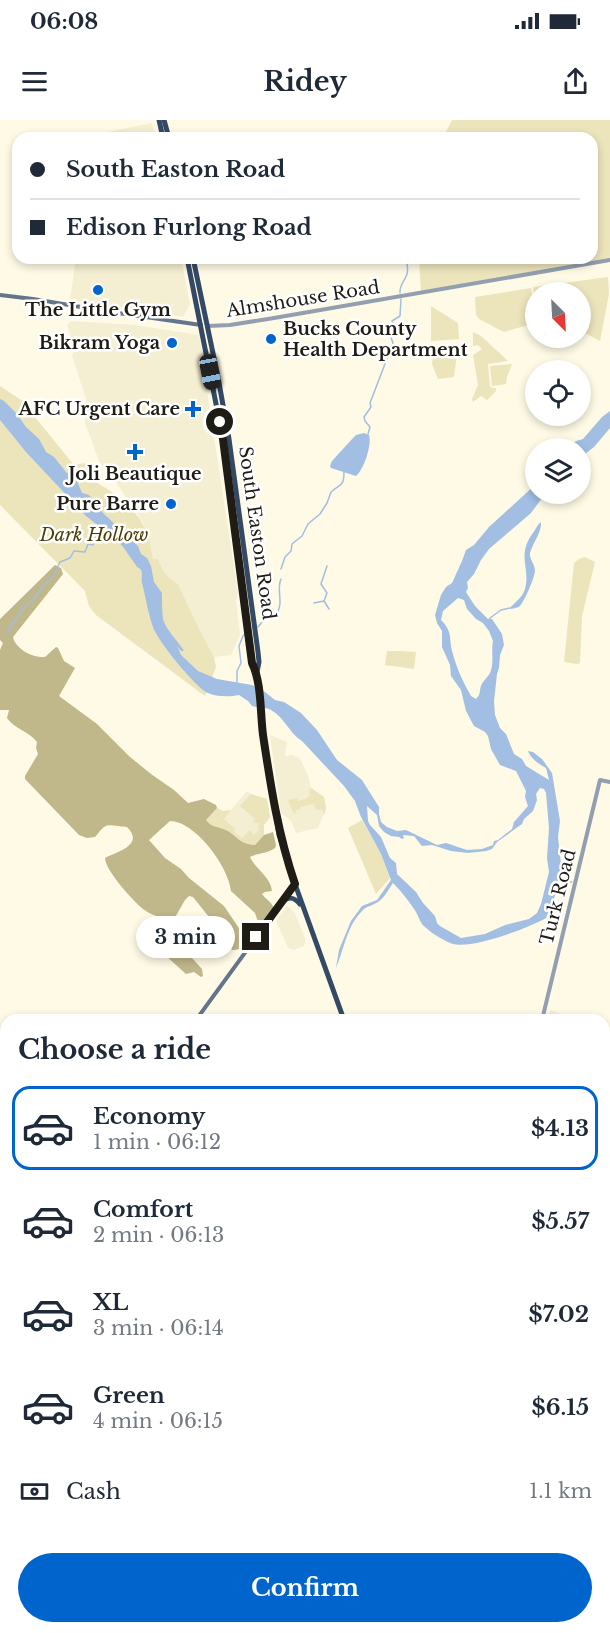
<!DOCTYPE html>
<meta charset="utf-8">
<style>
body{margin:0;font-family:"Libre Baskerville",serif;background:#f2f2f3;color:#1f2937;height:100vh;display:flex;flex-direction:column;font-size:22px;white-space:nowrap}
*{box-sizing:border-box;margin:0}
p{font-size:20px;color:#747a83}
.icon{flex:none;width:33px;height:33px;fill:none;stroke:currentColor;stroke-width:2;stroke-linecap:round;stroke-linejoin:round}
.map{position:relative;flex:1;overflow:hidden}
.details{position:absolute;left:0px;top:894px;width:610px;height:620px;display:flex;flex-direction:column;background:#fff;border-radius:18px 18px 0 0;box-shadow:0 3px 9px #0003}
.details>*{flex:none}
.guide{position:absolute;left:12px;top:12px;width:586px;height:132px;border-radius:18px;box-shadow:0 3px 9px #0003;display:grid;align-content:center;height:132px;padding:0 18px;background:#fff}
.needle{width:39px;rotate:156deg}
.fabs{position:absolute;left:525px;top:162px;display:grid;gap:12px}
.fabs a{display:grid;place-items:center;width:66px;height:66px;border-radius:50%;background:#fff;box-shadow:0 3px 9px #0003;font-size:30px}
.end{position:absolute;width:27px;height:27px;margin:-14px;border:8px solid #1e1c15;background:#fff;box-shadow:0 0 0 3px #fff}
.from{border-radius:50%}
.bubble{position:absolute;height:42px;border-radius:21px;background:#fff;box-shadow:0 3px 9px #0003;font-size:20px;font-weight:800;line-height:42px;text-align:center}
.car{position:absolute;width:18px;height:36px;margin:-18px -9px;border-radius:8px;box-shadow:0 0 4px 2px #0007;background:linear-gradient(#222 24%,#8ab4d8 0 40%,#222 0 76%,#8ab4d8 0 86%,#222 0)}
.guide b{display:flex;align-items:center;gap:21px;height:57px;font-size:22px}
.guide b+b{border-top:2px solid #e0e1e3}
.guide i{width:15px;height:15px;background:#1f2937}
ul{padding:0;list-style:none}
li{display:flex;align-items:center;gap:18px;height:84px;margin:0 12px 9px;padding:0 6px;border:3px solid transparent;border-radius:18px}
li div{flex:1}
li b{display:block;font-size:22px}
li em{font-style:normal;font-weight:800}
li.current{border-color:#0064cd}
li>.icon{width:54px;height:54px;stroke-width:1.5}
h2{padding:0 18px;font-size:27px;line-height:72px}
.pay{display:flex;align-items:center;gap:15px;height:66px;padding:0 18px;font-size:22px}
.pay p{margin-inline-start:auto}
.action{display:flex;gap:12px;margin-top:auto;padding:12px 18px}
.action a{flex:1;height:69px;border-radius:36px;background:#0064cd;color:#fff;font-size:24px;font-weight:800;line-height:69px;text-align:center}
.status{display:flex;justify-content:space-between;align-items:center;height:42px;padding:0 30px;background:#fff;direction:ltr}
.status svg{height:16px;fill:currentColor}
header{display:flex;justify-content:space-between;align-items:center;height:78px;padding:0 18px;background:#fff;font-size:27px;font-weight:800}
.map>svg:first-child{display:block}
.built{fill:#f4eed2}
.green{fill:#ece4bb}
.forest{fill:#c0b78a}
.water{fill:#a2bee3;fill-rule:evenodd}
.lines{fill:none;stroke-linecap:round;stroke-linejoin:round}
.stream{stroke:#a2bee3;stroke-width:1.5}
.tertiary{stroke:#939fb0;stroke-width:4}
.secondary{stroke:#63748c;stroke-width:4}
.primary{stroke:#425672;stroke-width:4.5}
.trunk{stroke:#344966;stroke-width:5}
.motorway{stroke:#263c5b;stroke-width:6}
.route{stroke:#1e1c15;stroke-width:8}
.poi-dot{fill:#0064cd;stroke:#fff;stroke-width:2}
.labels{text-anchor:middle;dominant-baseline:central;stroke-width:5;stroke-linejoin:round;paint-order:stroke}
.street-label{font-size:18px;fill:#1e1c15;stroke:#fff}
.poi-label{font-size:18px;font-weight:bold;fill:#1e1c15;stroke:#fff;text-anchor:end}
.park-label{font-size:18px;font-style:italic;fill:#493e03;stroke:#fff}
</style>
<div class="status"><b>06:08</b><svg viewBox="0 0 49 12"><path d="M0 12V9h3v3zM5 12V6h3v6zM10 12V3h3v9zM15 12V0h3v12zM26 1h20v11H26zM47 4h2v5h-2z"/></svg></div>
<header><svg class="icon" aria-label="menu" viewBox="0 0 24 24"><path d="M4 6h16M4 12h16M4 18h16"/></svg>Ridey<svg class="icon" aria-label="share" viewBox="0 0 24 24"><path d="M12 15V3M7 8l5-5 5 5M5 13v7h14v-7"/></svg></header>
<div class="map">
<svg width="610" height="1513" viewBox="0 0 610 1513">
<rect width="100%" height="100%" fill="#fefae5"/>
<!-- built -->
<g class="built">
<polygon points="152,3 155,18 92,18 93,15"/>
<polygon points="76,138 181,138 190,184 183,197 70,180"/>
<polygon points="71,201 135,205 199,215 208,266 207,271 238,473 236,481 240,515 231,535 214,537 199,509 178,464 172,461 159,444 153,439 150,422 143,402 113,358 108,354 99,341 85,303 86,279 72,235 75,231 67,205"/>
<polygon points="270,615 287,622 285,636 293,635 300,639 308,655 311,668 324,677 326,688 318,708 296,713 291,701 281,693"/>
<polygon points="247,671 252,675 267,679 270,697 264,705 264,715 245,724 218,706"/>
<polygon points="287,786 295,793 306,821 304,826 294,830 288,828 276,801"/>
<polygon points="550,890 579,900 547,900"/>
<polygon points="605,908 610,911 610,1024 605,1043"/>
<polygon points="605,1152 610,1155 610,1249 605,1250"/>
<polygon points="604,1298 610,1309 610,1503 605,1505"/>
</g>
<!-- green -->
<g class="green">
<polygon points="452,0 610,0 610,141 421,172 419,138 592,138 592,18 443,18"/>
<polygon points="608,157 609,174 600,221 581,211 580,172 536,172 535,182 533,168 534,167"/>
<polygon points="531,168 535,195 535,203 504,212 479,199 476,195 475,177"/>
<polygon points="431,186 458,203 459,219 431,221"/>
<polygon points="473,212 481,216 508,241 488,244 490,266 492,268 496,268 496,271 487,280 481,276 473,282 472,279 478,265 473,235 482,229 478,225 473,226"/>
<polygon points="434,227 458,227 454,257 438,259 432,244"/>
<polygon points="512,244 507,257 506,264 492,266 490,246"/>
<path d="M0,266L21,280L74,345L85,343L96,362L123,379L140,399L149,417L153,439H158C161,449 169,459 178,464L199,509L214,537L216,547L205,576L96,495L89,486L85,471L0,385Z"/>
<polygon points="585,437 595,442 582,496 580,543 577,544 564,542 574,443 579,439"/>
<polygon points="387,531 401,531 416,532 414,549 385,545"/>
<polygon points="311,668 324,677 326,688 324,695 322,689 316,690 314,684 300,687 300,689 295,690 296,693 294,694 288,680 297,678 298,681 305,679 310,676 309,671"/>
<path d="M251,674L267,679L270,697L264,705V715L255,725C237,724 237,714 223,709C216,706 211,707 205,700L217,688L223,691L231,690L224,699L235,709L234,712L242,718L250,710L254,715L259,710L258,707L260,704L253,702L255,699L240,686Z"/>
<polygon points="362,700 381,734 390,758 376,774 348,708"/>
<polygon points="610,1255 610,1294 605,1283 605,1257"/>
</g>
<!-- forest -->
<path class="forest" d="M55,445L61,448L63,454L13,517C16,530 34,538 45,537L56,527L58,528L64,541L75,548L59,576L97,604L130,637L151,654L174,670L188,683L204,679L216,685L217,688L206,700C211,707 216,706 223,709C237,714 237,724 255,725L264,715L273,712L276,725L275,728C266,734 257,733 250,737C256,750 270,756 272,771L265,772L262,774C266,780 273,782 274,790L261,805H259L255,793L231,771C229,747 195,701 170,701L149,720L165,738L181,749L189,758L224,786L247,820C244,828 239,830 232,830L213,802L193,777L189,776L185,780L169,808L172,816L202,849L203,856L201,857L194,852L186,854L155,826L153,822L161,810L156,796C151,794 147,792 143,789C133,781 105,750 105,738C117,732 145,725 127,707C121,707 109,704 106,706C102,707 98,714 95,717L87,718L79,715L25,659V656L38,634L36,628L37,622C29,611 14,609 7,598L9,590H0V530L3,523L0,520V499Z"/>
<!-- water -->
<g class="water">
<path d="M0,279L4,281L17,294L26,307L39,319L46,332L54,337L66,352L77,361L82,373L89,375L103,393L138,426L141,434L147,438L151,446L154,462L162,473C162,478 162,498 164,502C168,512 178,521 184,531H181L177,526L181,535L198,551L217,559L252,565L265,572L275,580L284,582L301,593L317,610L337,640L362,660L379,687V694L381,702L387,707L397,711L406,710L437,725L446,723L467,730L482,729L493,725L494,721L498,720L512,709L514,702L528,686L525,677L526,671L516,651L500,645L491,629L488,616L485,612L474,606L466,591L461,570L451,556L450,545L442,527V511L437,503L435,495L441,475L446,467L452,463L462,441L466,430L474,425L489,407L535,365L536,374H545L531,393L489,429L481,440L474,454L467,462L468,468L466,472L475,486L488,499H492L502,514L504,525L500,535L499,548L497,554L494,581L495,595L500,608L506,614L514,634L522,639L526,646L549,660L546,648C539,644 531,639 528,631L533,632L542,639L552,653L560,701L558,717L561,744L560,756L573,762L571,763L559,758L557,771L546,798C529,808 472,829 453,824C446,822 431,813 425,807C420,803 419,797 416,792C409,781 401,771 393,763C388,770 383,781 374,784C369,787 366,786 362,791C347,806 344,829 336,848L339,830L351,801L362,786L377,780L391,760L381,734L361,697L355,681L344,666L302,621C289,613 285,598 271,590C265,587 258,588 252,586L248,581L239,575C230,577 216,577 208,573C196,568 157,520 153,507C148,493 146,478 142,463C141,459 143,453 141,450C140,448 138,448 137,447C133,441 128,434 124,428C116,418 96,404 86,396L26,332L0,300ZM458,478L464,480L467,489L476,499L483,503L489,511L493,521C491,530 494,540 491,550C490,556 483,560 481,566C479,572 481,574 476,579L471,576C464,564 456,547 453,534C448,519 454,513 441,500L443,491ZM540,668L544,669L546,673L549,708L547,738L549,752L541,784L537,793L529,799L505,805L485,814L461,818L440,806L437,803L435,796L423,783L416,772L397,754L396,743L390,738L381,717L370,705L368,701L367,686L377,695L379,706L384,712L391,716L399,717L402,719L404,718L403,715L414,716L422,726L432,725L451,731L468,733L486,731L492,729L497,722L522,704L524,699L533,691L537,680L536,674Z"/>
<polygon points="610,291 610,308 594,327 581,337 580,328 569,328 576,321 583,319 602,297"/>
<path d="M364,313L369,315C372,325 364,349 356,356L331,348L330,346L332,341L353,318L356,315Z"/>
<path d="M541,402C542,412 533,422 530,433C529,439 535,444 535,451C534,459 525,480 520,486C517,488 514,488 511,489L510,488C515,482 523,477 525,469C531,449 516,435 533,413C536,409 537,405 541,402Z"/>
</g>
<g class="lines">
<!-- stream -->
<g class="stream">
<path d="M400,173C399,165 405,161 407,154C409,148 406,144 407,138"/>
<polyline points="368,314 370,307 365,301 364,297 371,287 370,283 393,223 390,215 395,207 392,201 400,196 401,179"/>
<path d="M281,449L285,437L291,431L292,424L302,416L308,404L320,394L327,383L331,372C341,363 344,367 344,351"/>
<polyline points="324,481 327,473 321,464 327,446"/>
<polyline points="314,483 324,481 329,489"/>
<polyline points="489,500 490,498 501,490 510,488"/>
<path d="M258,507C259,506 263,500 265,500C269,496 274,498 277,493C284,482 276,470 281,459"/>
<polyline points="7,512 25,486 33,480 43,466 52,458 60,442 70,438 74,431 85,432 88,424 93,425 96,417 100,415 98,406"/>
<polyline points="237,564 237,551 241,543 239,526 243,516 245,514"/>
<polyline points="252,1508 256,1513"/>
<polyline points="561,1508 564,1510 565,1513"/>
</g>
<!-- tertiary -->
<g class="tertiary">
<polyline points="208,206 230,205 274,198 610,140"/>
<polyline points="542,900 600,660 610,662"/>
<polyline points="384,1513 385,1508"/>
</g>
<!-- secondary -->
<g class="secondary">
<polyline points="0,175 33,179 111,192 201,205"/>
<polyline points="196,900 295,764"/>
<polyline points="0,1130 6,1124"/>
<polyline points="604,1251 610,1250"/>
<polyline points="604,1255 610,1254"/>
</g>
<!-- primary -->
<g class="primary">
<polyline points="604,1087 610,1093"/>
<polyline points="604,1290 610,1302"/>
</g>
<!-- trunk -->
<g class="trunk">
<polyline points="159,0 163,18"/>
<polyline points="164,0 169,18"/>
<polyline points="187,138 223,319 252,543 257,554 265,626 279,715 295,764 344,900"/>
<polyline points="193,138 218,257 229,319 258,532 259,542 257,552"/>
<path d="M282,782C289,776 294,777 300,784"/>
</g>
<!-- motorway -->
<g class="motorway">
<polyline points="604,1121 610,1123"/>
<polyline points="604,1129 610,1131"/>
</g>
</g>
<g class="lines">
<!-- route -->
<path class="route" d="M220,302L223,319L252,543C262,564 260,592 263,615C271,668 278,714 295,764L256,817"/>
</g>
<!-- markers -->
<g class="poi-dot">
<circle cx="98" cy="170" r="6"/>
<circle cx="271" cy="219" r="6"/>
<circle cx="172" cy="223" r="6"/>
<path d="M190 280h6v6h6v6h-6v6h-6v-6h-6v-6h6z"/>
<path d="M132 323h6v6h6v6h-6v6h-6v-6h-6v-6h6z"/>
<circle cx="171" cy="384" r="6"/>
</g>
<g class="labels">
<!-- street labels -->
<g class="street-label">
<text transform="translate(303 179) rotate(-9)">Almshouse Road</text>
<text transform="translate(257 413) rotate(82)">South Easton Road</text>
<text transform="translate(558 777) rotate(-76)">Turk Road</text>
</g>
<!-- poi labels -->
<g class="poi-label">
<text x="98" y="190" text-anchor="middle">The Little Gym</text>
<text x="283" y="209" text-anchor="start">Bucks County<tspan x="283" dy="21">Health Department</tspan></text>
<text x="160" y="223">Bikram Yoga</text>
<text x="180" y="289">AFC Urgent Care</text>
<text x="135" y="354" text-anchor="middle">Joli Beautique</text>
<text x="159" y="384">Pure Barre</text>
</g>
<!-- park labels -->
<g class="park-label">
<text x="94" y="415">Dark Hollow</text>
</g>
</g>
</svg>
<div class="fabs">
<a><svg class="needle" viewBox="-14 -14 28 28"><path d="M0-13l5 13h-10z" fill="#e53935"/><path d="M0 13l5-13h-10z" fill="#747a83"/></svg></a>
<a><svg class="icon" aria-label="locate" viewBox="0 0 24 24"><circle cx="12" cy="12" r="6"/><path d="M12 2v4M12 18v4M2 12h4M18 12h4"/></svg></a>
<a><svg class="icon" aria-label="layers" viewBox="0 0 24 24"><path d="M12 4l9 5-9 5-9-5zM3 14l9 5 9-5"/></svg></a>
</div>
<i class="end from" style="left:220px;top:302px"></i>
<i class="end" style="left:256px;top:817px"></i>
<div class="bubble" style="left:136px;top:796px;width:99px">3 min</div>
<i class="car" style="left:210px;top:252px;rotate:169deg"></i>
<div class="guide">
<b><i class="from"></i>South Easton Road</b>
<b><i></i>Edison Furlong Road</b>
</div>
<section class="details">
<h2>Choose a ride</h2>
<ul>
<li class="current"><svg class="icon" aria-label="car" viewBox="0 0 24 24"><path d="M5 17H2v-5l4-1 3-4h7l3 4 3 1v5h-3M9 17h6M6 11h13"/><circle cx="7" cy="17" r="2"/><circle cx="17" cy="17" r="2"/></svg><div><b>Economy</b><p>1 min · 06:12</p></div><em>$4.13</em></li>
<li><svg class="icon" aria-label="car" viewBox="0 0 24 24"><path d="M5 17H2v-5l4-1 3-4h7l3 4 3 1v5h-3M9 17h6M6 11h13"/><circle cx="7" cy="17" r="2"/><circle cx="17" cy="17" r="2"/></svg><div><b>Comfort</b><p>2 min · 06:13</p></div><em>$5.57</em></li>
<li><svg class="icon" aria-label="car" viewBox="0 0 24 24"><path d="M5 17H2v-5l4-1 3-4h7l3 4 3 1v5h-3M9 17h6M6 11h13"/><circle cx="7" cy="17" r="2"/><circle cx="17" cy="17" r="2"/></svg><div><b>XL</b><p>3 min · 06:14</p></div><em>$7.02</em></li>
<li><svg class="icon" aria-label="car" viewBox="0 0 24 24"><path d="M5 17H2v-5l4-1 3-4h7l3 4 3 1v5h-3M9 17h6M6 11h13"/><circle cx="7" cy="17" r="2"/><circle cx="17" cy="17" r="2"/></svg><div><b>Green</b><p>4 min · 06:15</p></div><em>$6.15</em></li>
</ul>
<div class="pay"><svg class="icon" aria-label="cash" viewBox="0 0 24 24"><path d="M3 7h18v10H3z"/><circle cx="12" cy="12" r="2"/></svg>Cash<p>1.1 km</p></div>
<div class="action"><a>Confirm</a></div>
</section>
</div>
